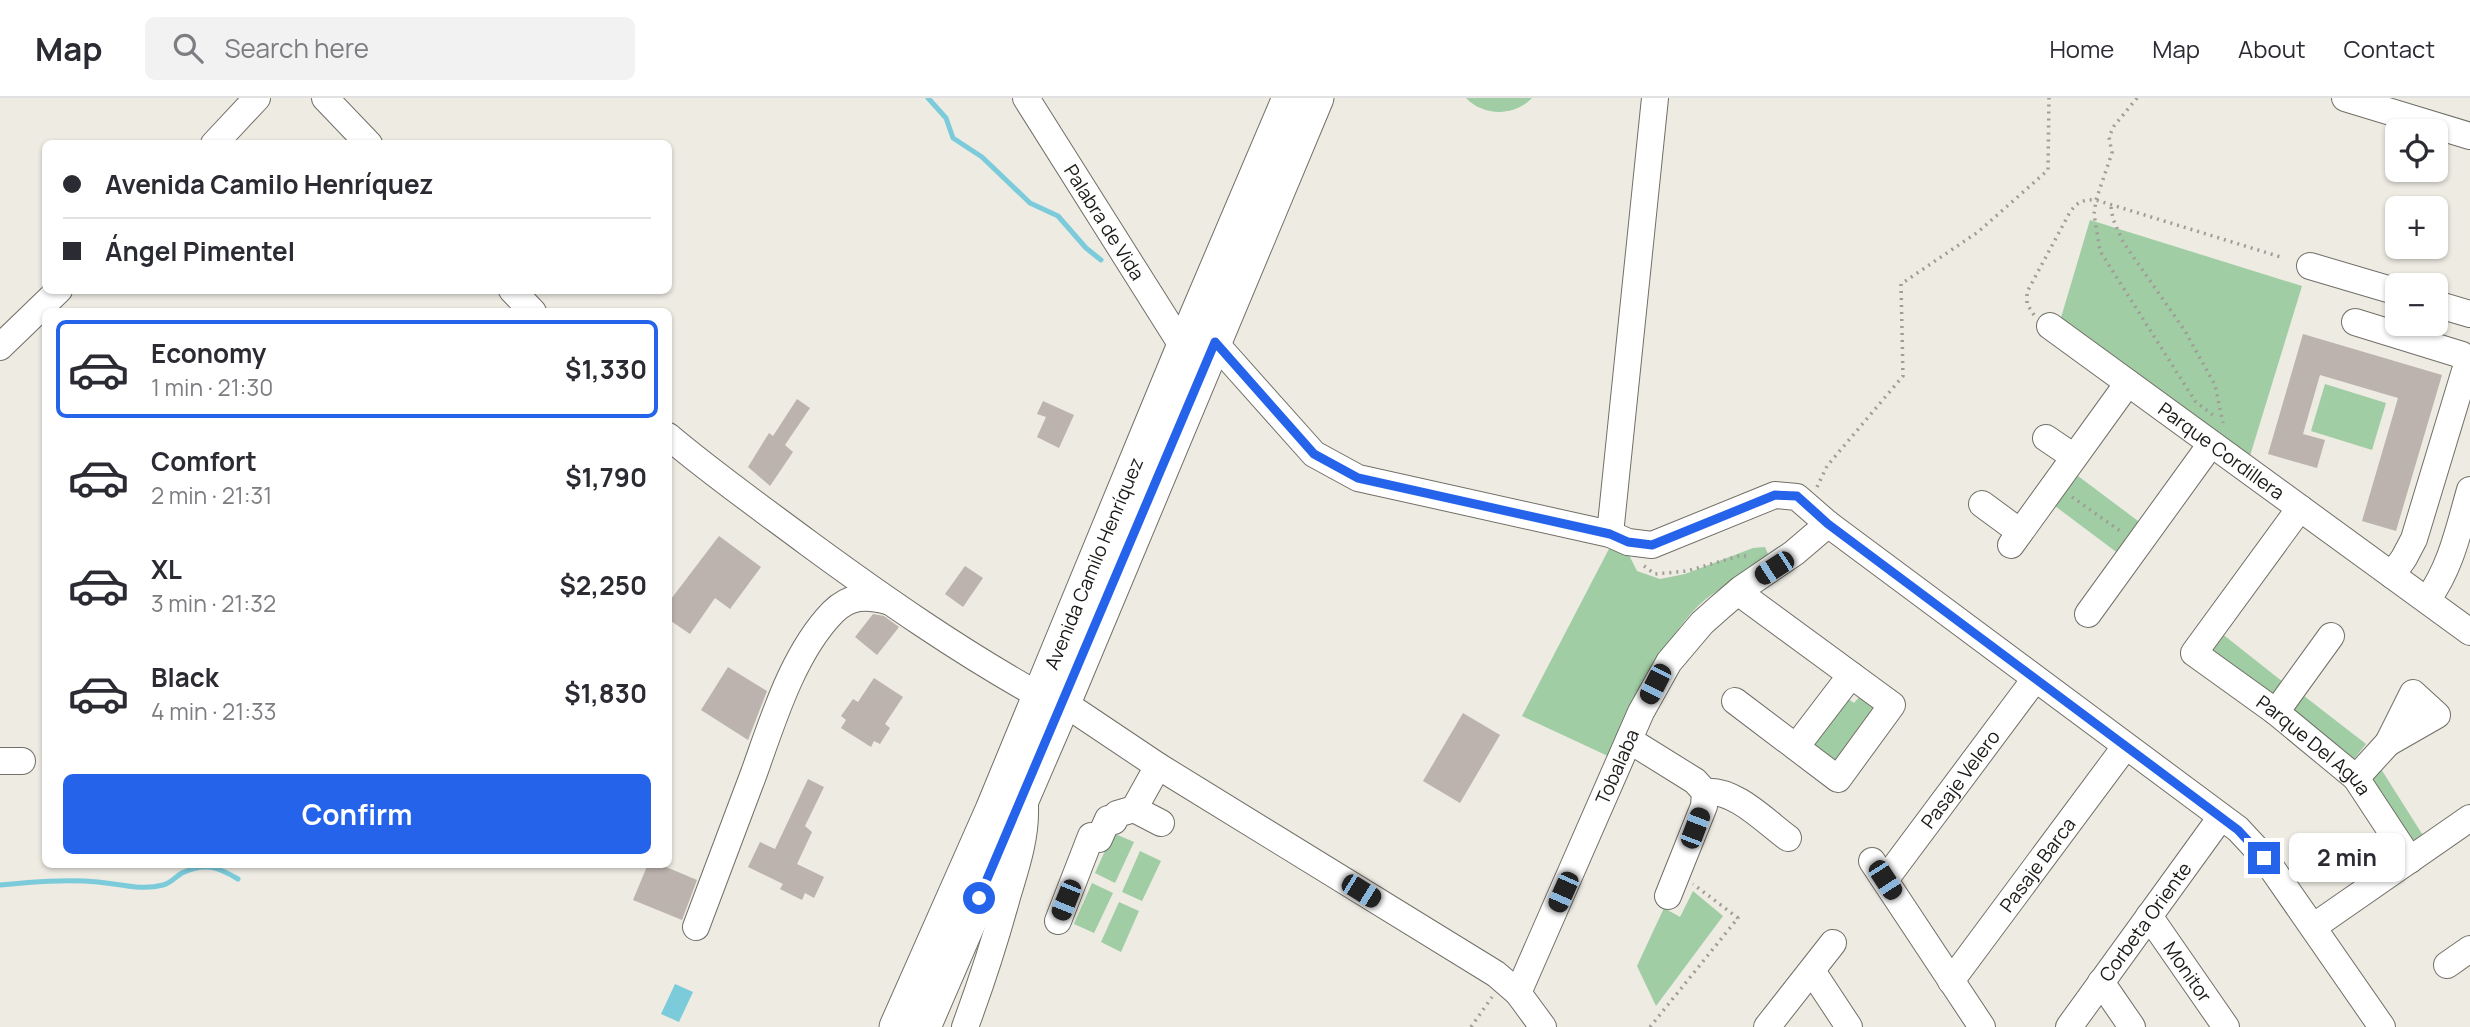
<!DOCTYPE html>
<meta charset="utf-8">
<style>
body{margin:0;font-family:Manrope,sans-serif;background:#f2f2f3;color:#2b2b33;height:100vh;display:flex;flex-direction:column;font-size:26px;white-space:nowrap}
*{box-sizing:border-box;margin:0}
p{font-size:23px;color:#7c7c81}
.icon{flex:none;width:38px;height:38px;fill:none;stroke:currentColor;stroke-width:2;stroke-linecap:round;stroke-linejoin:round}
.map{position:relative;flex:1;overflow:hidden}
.side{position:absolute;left:42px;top:210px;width:630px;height:560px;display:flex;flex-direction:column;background:#fff;border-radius:10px;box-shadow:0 2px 5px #0004}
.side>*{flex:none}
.guide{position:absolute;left:42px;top:42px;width:630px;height:154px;border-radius:10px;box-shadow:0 2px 5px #0004;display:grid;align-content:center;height:154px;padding:0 21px;background:#fff}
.fabs{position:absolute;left:2385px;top:21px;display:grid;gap:14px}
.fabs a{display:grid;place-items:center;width:63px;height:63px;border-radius:10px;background:#fff;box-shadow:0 2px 5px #0004;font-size:35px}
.end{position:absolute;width:32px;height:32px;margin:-16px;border:9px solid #2563eb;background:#fff;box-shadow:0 0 0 4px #fff}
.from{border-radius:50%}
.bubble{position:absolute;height:49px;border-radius:10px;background:#fff;box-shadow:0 2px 5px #0004;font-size:23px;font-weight:700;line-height:49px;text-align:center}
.car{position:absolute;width:21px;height:42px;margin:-21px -10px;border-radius:9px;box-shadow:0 0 5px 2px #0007;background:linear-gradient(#222 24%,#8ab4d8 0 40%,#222 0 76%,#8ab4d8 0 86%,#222 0)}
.guide b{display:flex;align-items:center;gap:24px;height:66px;font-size:26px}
.guide b+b{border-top:2px solid #e1e1e2}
.guide i{width:18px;height:18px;background:#2b2b33}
ul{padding:12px 0 0;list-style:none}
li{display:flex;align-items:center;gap:21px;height:98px;margin:0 14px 10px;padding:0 7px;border:4px solid transparent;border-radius:10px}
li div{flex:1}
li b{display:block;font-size:26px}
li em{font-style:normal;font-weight:700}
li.current{border-color:#2563eb}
li>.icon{width:63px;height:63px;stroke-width:1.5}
.button{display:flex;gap:14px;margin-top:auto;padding:14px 21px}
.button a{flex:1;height:80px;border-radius:10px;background:#2563eb;color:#fff;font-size:28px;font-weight:700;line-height:80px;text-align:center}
header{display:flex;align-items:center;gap:42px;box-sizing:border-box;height:98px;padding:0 35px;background:#fff;border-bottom:2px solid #e1e1e2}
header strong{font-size:33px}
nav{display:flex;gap:38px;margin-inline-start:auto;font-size:24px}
.search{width:490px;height:63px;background:#f2f2f3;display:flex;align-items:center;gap:18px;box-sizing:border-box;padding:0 24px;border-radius:10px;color:#7c7c81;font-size:26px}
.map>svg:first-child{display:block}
.green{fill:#a0cda4}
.water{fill:#7ccbdb}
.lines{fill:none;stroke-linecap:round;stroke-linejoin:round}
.stream{stroke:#7ccbdb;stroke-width:5}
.building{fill:#bcb3ae}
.minor-casing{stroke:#716f67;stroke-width:28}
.major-casing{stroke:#716f67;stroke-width:35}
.path{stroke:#9f9d96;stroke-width:3.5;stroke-dasharray:2 5;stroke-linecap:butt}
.minor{stroke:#fff;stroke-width:26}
.major{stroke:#fff;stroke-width:33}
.route{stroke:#2563eb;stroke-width:9}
.labels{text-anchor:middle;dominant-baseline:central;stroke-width:5;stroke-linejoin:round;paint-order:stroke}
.street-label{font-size:19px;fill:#1b1a17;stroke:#edebe2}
</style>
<header>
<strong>Map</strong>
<div class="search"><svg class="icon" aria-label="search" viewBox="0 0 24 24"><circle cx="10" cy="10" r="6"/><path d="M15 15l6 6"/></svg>Search here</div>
<nav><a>Home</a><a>Map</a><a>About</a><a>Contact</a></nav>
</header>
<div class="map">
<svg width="2470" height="929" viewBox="0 0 2470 929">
<rect width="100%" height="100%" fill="#edebe2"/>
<!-- green -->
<g class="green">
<path d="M1466,0H1532C1514,19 1483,18 1466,0Z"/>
<polygon points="2090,122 2302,188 2249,361 2060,223"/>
<polygon points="2325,286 2386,305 2372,352 2311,333"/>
<polygon points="2078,378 2146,429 2123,459 2055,408"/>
<path d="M1611,447L1628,455L1637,473L1660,481L1685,476L1753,450L1765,449L1768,456C1750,479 1720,487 1699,507C1662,543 1634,612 1610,659L1522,618Z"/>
<polygon points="2216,531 2283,584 2269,602 2201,549"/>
<polygon points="2299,594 2366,646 2351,665 2285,612"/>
<polygon points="1843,597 1854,605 1861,597 1881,613 1839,668 1807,643"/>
<polygon points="2381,671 2424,739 2414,744 2367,682"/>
<polygon points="1113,735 1134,744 1115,785 1095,775"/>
<polygon points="1140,753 1161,763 1142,803 1122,794"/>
<polygon points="1092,785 1113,795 1094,835 1074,826"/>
<polygon points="1693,793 1723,818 1656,908 1637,868 1664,810 1680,819"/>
<polygon points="1119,804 1139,813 1121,854 1101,844"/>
</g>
<!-- water -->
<polygon class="water" points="675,886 693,894 679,924 661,916"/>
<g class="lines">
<!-- stream -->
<g class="stream">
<polyline points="928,0 946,20 953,40 982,59 1030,105 1058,118 1086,150 1101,162"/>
<path d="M0,787C32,784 66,781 98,784C121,786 141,793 163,787C171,785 175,779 182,775C205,764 218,769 238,781"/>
</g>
</g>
<!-- building -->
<g class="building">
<polygon points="2303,236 2442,277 2396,433 2362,423 2398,300 2320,277 2303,336 2325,342 2317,370 2268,356"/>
<polygon points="797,301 810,310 785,347 793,354 770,388 748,369 769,335 773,338"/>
<polygon points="1043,303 1074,317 1059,350 1037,339 1046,319 1037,316"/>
<polygon points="719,438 761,469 730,511 715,500 690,536 668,521 668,505"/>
<polygon points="965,468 983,480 963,509 945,496"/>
<polygon points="873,516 884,518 899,529 877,557 855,539"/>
<polygon points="728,569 767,593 748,642 701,612"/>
<polygon points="874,580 903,599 885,626 890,630 880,646 874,643 871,649 841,630 846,622 841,618 853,601 858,604"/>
<polygon points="1463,615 1500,637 1460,705 1423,683"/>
<polygon points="808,681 824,689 805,728 812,734 797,766 824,779 814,800 805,795 802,802 780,791 783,786 748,769 760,744 775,751"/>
<polygon points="648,766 659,766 697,782 682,822 633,802"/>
</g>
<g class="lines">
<!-- minor casing -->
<g class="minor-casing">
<g id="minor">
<polyline points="325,0 369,46"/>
<path id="s1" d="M1026,0L1183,249"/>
<polyline points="2345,0 2470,38"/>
<polyline points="214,46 257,0"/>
<polyline points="2310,168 2398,194"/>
<polyline points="512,192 533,214"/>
<polyline points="2436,206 2470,216"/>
<polyline points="2355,224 2462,257 2467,266 2414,441 2404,460 2392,477"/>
<path id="s2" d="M2050,228L2470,534"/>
<polyline points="1215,245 1314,356 1358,380 1610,436 1628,444 1652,447 1775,397 1797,399 1828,426 2238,731 2264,759 2382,929"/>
<polyline points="0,249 59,192"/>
<path d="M668,338C713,376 761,410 808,445C883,500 959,553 1040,598"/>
<polyline points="2046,340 2074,359"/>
<polyline points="1982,406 2020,434"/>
<path id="s3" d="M2300,410L2194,555L2276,614L2356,680L2410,762"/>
<polyline points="1610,436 1655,0"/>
<polyline points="2011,447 2128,285"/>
<path d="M2427,502C2451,470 2459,430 2470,392"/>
<polyline points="2088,516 2211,346"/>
<polygon points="2413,595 2437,617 2388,645"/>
<polyline points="1735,603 1838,681 1892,607 1738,494"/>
<polyline points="1064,605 1158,668 1496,876 1518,895 1543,929"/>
<polyline points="2276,614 2331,538"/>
<polyline points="1629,642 1695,683 1705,694 1704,708 1668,798"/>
<polyline points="1796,649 1851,577"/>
<polyline points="0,663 22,663"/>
<polyline points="2356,680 2388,645"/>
<path d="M1705,694C1734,690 1766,724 1788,740"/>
<polyline points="1134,711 1161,725"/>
<polyline points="1872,763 1982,929"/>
<path id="s4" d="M1885,782L2035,581"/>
<path id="s5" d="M2149,818L2226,929"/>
<polyline points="1058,823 1091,738 1099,741 1108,721 1114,723 1117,716 1134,711 1158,668"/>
<path d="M696,829C715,778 734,727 754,675C773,622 793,555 833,514C849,498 866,497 887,503"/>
<polyline points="2313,829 2470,720"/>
<polyline points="2447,867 2470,851"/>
<polyline points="1812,873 1849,929"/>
<path id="s6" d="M1951,883L2125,649"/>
<polyline points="2101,884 2132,929"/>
<path id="s7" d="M1518,895L1641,614L1669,564L1702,525L1720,509L1741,491L1794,455L1828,426"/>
<path d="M965,929C981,886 995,843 1007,799C1016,769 1026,740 1025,709"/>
<polyline points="1767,929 1833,845"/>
<path id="s8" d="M2069,929L2221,719"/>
</g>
</g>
<!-- major casing -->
<g class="major-casing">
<g id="major">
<path id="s9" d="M896,929L992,712L1183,249L1289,0"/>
<polyline points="924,929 1064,605 1317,0"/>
</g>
</g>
<!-- path -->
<g class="path">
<polyline points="2137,0 2114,28 2109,39 2112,55 2096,102 2094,116 2100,153 2195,303 2214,318"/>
<polyline points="2111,109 2113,121 2123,144 2185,233 2215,287 2223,325"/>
<path d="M2034,217L2027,206V194L2070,114C2077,104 2084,101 2096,102L2284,160"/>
<polyline points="1817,389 1827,368 1903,278 1901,186 1978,134 2048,72 2049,0"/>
<polyline points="2072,399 2123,435"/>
<polyline points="1644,468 1655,476 1687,473 1739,458 1751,458"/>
<polyline points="1471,929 1492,899"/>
<polyline points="1650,929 1738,820 1693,786"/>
</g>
<!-- minor -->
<use href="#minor" class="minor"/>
<!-- major -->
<use href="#major" class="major"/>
</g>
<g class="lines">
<!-- route -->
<polyline class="route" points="979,800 1215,244 1314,356 1358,380 1610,436 1628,444 1652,447 1775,397 1797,398 1828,426 2238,732 2264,760"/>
</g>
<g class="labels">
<!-- street labels -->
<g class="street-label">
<text stroke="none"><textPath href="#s1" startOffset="147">Palabra de Vida</textPath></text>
<text stroke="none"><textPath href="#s2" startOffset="212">Parque Cordillera</textPath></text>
<text stroke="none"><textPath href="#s9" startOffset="504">Avenida Camilo Henríquez</textPath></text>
<text stroke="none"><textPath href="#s3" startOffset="331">Parque Del Agua</textPath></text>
<text stroke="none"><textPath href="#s7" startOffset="247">Tobalaba</textPath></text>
<text stroke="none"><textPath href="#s4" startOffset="126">Pasaje Velero</textPath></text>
<text stroke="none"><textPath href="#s6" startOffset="145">Pasaje Barca</textPath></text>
<text stroke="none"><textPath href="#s8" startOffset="130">Corbeta Oriente</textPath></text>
<text stroke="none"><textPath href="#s5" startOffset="68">Monitor</textPath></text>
</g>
</g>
</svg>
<div class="fabs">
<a><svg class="icon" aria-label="locate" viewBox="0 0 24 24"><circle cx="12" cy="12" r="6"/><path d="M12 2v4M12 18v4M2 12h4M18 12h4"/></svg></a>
<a>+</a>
<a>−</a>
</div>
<i class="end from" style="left:979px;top:800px"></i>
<i class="end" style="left:2264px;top:760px"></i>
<div class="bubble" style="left:2289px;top:735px;width:116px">2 min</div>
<i class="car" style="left:1774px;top:470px;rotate:237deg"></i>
<i class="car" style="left:1655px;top:586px;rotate:207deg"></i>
<i class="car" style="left:1695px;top:730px;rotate:21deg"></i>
<i class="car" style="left:1885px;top:782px;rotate:147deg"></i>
<i class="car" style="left:1361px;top:793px;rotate:122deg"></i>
<i class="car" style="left:1563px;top:794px;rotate:204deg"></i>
<i class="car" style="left:1066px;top:802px;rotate:202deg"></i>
<div class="guide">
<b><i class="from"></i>Avenida Camilo Henríquez</b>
<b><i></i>Ángel Pimentel</b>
</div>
<section class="side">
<ul>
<li class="current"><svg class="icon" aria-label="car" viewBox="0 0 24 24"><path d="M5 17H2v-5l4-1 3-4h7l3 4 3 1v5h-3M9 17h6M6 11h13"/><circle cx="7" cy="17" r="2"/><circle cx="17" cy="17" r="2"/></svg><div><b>Economy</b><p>1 min · 21:30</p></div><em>$1,330</em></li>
<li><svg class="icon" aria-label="car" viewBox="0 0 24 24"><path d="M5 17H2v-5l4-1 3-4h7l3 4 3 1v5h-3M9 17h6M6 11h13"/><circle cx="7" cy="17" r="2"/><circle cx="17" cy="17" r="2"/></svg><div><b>Comfort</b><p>2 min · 21:31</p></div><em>$1,790</em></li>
<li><svg class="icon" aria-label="car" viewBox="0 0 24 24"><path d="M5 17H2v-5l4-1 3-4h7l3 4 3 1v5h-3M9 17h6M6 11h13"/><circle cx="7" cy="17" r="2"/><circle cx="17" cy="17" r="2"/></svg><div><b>XL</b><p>3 min · 21:32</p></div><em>$2,250</em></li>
<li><svg class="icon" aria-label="car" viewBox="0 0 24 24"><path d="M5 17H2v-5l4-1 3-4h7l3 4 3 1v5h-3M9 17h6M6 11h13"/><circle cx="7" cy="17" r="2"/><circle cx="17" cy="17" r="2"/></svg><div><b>Black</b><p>4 min · 21:33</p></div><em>$1,830</em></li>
</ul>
<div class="button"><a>Confirm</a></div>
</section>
</div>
